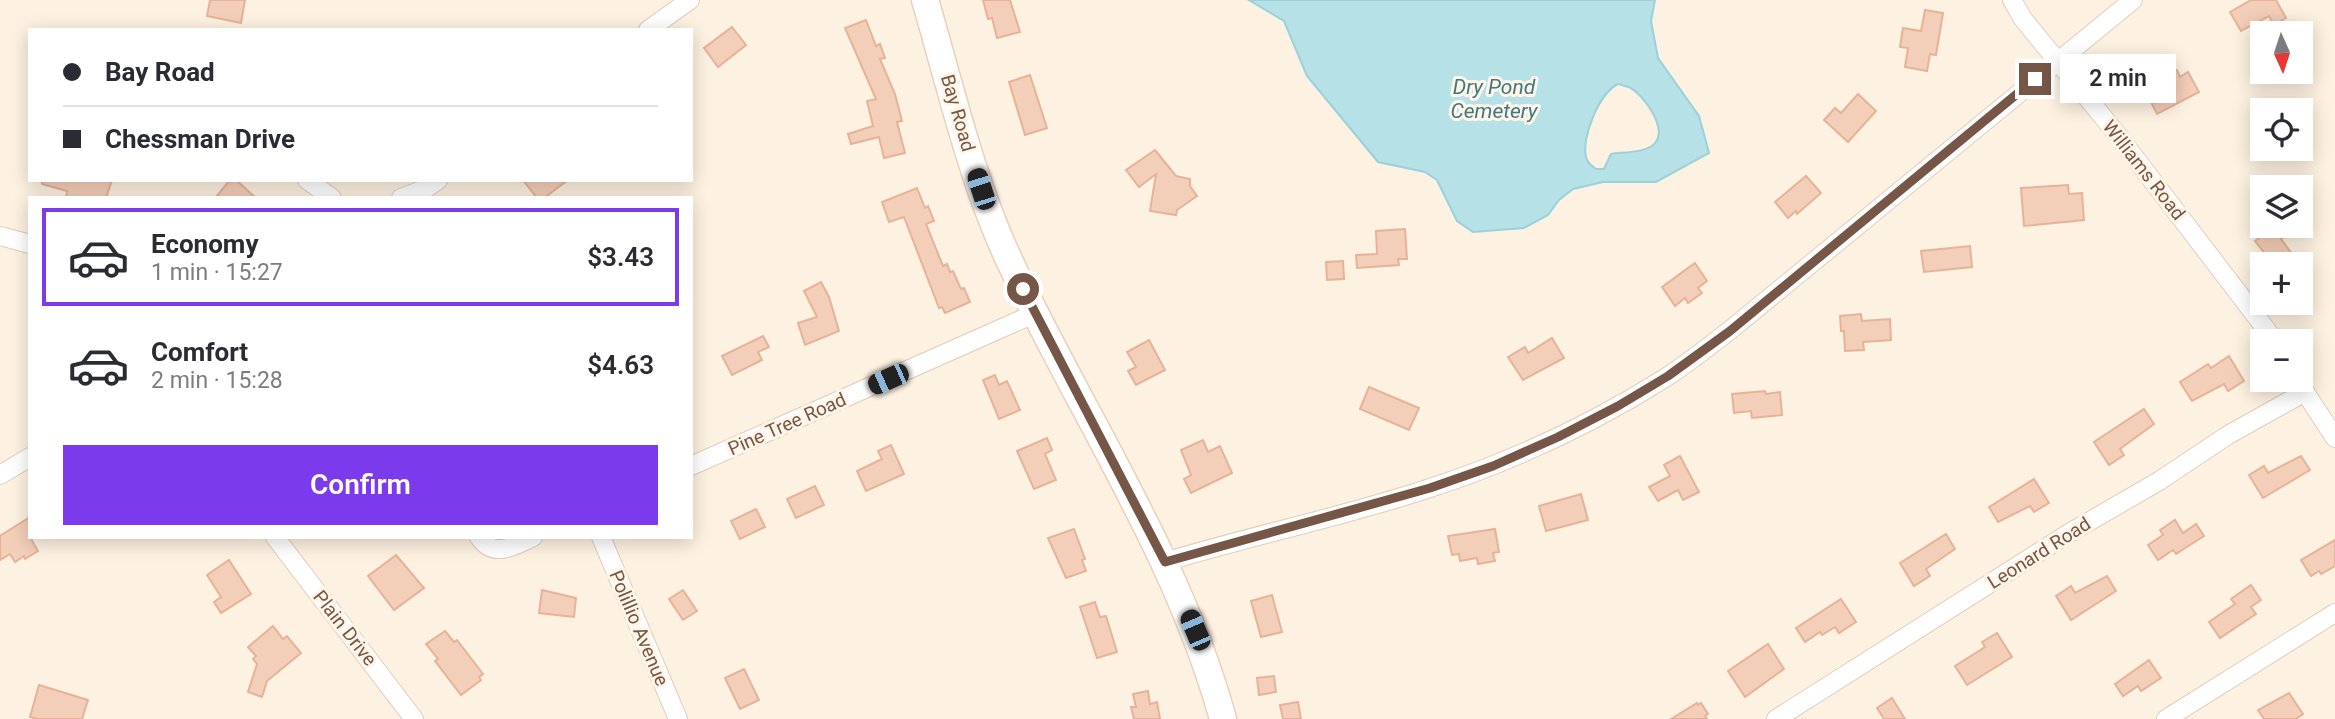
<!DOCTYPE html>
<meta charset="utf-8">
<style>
body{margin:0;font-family:Roboto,sans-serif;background:#f2f2f3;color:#2b2b33;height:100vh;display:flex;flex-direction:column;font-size:26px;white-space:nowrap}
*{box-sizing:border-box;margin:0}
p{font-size:23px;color:#7c7c81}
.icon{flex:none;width:38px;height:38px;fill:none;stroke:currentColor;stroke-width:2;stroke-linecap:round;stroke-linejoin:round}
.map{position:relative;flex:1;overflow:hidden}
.sheet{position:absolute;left:28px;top:196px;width:665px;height:343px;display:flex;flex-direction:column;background:#fff;border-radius:0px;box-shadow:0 4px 18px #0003}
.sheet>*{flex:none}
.hud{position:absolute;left:28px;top:28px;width:665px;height:154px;border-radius:0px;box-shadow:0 4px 18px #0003;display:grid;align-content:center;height:154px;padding:0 35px;background:#fff}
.needle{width:46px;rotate:177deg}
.controls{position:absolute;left:2250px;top:21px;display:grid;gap:14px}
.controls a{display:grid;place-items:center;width:63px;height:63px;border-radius:0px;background:#fff;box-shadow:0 4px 18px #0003;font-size:35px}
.end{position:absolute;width:32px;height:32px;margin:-16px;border:9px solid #755647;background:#fff;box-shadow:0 0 0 4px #fff}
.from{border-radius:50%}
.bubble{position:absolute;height:49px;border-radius:0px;background:#fff;box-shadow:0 4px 18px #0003;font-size:23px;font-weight:600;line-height:49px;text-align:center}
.car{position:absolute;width:21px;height:42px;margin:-21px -10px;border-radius:9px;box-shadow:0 0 5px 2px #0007;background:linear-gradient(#222 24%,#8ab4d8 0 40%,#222 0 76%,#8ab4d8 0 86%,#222 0)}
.hud b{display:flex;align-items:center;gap:24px;height:66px;font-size:26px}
.hud b+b{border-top:2px solid #e1e1e2}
.hud i{width:18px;height:18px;background:#2b2b33}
ul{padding:12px 0 0;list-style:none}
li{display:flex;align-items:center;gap:21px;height:98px;margin:0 14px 10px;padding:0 21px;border:4px solid transparent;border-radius:0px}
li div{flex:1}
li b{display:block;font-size:26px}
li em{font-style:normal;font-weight:600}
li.selected{border-color:#7c3aed}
li>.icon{width:63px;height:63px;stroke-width:1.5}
.cta{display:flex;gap:14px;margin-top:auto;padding:14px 35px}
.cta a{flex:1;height:80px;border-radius:0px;background:#7c3aed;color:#fff;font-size:28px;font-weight:600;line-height:80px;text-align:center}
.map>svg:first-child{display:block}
.water{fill:#b5e1e7;stroke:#9bd1d9;stroke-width:2;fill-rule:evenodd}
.building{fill:#f3ceb8;stroke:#e6b398;stroke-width:2}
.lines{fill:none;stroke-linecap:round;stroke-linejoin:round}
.street-casing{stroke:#e1cdbd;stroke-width:20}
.secondary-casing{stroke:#e9d0bc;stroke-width:29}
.street{stroke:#fff;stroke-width:18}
.secondary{stroke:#fff;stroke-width:26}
.route{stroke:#755647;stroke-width:9}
.labels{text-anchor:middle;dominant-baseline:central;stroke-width:6;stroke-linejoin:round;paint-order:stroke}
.street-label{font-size:19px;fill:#755647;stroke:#fff5e8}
.water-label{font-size:21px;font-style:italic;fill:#3e7982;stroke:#fff5e8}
</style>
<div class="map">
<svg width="2335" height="719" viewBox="0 0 2335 719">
<rect width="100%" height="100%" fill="#fdf1e1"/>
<!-- water -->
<path class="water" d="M1249,0H1655L1651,21L1658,58L1699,116L1709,153L1656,182H1603L1573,189L1559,200L1548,215L1524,228L1473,232L1457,221L1437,180L1425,172L1378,162L1307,76L1284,21ZM1618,84C1619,84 1628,87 1629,87C1643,94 1668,128 1655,143C1647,153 1623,152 1611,154L1604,169H1596C1592,166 1587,163 1586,157C1581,137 1600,92 1618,84Z"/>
<!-- building -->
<g class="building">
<polygon points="210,0 245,0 241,23 207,16"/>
<polygon points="983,0 1010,0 1020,32 997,38 992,18 988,19"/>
<polygon points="2251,0 2276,0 2286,18 2274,25 2269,16 2241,31 2230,12"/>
<polygon points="1925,10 1943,13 1936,55 1930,54 1927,71 1905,67 1908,48 1900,47 1903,28 1921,31"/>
<polygon points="866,20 876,46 880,44 885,58 880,59 895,94 902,121 897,122 905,153 884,158 879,137 851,144 848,134 873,126 867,101 876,99 845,28"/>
<polygon points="732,27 746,45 718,67 704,48"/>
<polygon points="2177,70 2180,77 2188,72 2199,92 2157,114 2147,94 2168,82 2165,76"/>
<polygon points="1030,75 1047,128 1025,135 1009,82"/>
<polygon points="1858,94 1876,111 1848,142 1824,120 1835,108 1841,113"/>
<polygon points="1155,150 1176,176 1190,179 1190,186 1197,196 1177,210 1176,215 1150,211 1156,174 1139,187 1126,170"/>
<polygon points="1806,176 1821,193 1797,214 1796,211 1788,218 1775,202"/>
<polygon points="42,180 112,180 106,198 66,198 67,191 42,184"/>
<polygon points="230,180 236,180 256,198 215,198"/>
<polygon points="523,180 568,180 544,198 537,198"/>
<polygon points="2068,185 2069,194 2082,193 2084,220 2024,226 2021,188"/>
<polygon points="917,188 925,208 928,206 934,221 926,224 943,266 947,264 950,272 953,271 961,289 964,288 970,302 945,313 942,307 939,308 904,217 889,222 882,202"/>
<polygon points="2276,226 2282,226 2289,234 2281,239 2295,258 2286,264 2273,264 2255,241"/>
<polygon points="1405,229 1407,259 1398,259 1399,265 1357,268 1356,255 1377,254 1376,231"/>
<polygon points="1970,246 1972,267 1924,272 1921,251"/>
<polygon points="1343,261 1344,279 1327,280 1326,262"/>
<polygon points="1695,263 1707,281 1698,288 1702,293 1688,303 1685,298 1675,306 1662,287"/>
<polygon points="821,282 829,297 839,331 805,345 798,323 817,317 804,291"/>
<polygon points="1861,314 1862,321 1890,319 1891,340 1863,342 1864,350 1845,351 1844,331 1841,331 1840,316"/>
<polygon points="763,336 769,347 758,352 762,360 732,375 722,356"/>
<polygon points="1552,338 1564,358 1523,380 1508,357 1525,347 1528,353"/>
<polygon points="1149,340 1165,370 1136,385 1128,371 1136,367 1127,352"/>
<polygon points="2229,356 2244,381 2228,391 2224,384 2192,401 2180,382 2208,364 2211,368"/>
<polygon points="995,375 999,385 1007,381 1020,410 999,419 983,380"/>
<polygon points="1369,387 1419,408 1409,430 1360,409"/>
<polygon points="1765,391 1766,394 1780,392 1782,415 1752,418 1751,411 1734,413 1732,394"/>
<polygon points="2144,409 2154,424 2120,449 2124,455 2109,465 2094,442"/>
<polygon points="1047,438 1052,450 1045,454 1056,480 1034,489 1017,451"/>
<polygon points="1203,440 1208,452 1220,446 1232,473 1191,493 1184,479 1191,475 1181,450"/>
<polygon points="891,445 904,474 866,491 857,471 882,459 878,451"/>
<polygon points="1680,456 1699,492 1683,500 1678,490 1658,501 1649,487 1670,476 1664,465"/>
<polygon points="2301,456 2310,470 2263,498 2249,475 2264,466 2268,473"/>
<polygon points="2034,479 2049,503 2034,512 2030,506 1998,522 1989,507"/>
<polygon points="815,486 824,505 796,518 787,499"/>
<polygon points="1581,494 1588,520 1546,531 1539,506"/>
<polygon points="756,509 765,527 740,539 731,521"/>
<polygon points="30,517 30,537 38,551 25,559 24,556 15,562 10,554 0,560 0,536"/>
<polygon points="2175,520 2183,533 2196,524 2204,536 2176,554 2173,550 2158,560 2148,545 2163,535 2160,530"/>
<polygon points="1074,529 1085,559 1082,560 1086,571 1066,578 1048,538"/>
<polygon points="1495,529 1499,552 1493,553 1495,561 1478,564 1477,558 1460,561 1459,554 1452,555 1448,536"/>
<polygon points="1946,534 1955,549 1926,569 1930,576 1914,586 1900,563"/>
<polygon points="2335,540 2335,566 2321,574 2319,571 2311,576 2301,560"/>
<polygon points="396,555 424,588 394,610 368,576"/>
<polygon points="229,560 251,594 221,613 214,602 221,597 207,575"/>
<polygon points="2107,576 2116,591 2071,620 2056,596 2071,586 2075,593"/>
<polygon points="2251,585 2261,600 2251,607 2256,614 2220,638 2209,622 2235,604 2231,599"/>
<polygon points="542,590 576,598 574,617 539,613"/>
<polygon points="683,590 697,611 683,620 669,599"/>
<polygon points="1272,595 1282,632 1261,637 1251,601"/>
<polygon points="1841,599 1856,622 1839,633 1835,627 1822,635 1820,632 1805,642 1796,628"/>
<polygon points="1095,602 1100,617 1106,616 1117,652 1097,658 1080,607"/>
<polygon points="273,626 283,639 287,636 301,653 267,681 262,697 248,692 257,664 253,659 256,656 248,647"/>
<polygon points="445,631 454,642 457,640 483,674 479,677 481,680 461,695 435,661 438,659 426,644"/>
<polygon points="1997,633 2012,657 1967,685 1955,666 1985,647 1982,642"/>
<polygon points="1768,644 1784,669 1745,697 1728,671"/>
<polygon points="2149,660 2161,678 2141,691 2138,686 2123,696 2115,684"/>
<polygon points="744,669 759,700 740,709 725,678"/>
<polygon points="1274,676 1276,692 1259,695 1257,678"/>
<polygon points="39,685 88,700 82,719 38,719 30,717"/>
<polygon points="1148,691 1150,704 1157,702 1160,719 1134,719 1131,707 1136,707 1133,694"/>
<polygon points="2289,693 2303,714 2296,719 2264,719 2258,710"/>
<polygon points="1892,698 1905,719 1884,719 1877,708"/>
<polygon points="1298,702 1301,719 1283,719 1280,705"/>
<polygon points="1697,703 1698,705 1701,703 1708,714 1705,716 1707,719 1671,719"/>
</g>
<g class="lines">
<!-- street casing -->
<g class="street-casing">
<g id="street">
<polyline points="2012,0 2023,19 2116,133 2275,341"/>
<polyline points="648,30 690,0"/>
<polyline points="307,180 332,198"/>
<polyline points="401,198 425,189 438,180"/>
<polyline points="0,236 30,244"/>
<polyline points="2297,380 2335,438"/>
<polyline points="691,466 1036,313"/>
<polyline points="0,475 30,457"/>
<polyline points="275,537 414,719"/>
<path d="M479,537C494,559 514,546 533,537"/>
<polyline points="601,537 678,719"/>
<path d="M1165,562C1253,535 1343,517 1430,488C1513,461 1592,424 1665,378C1687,364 1708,347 1729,331L2133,0"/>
<polyline points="1776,719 2066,535 2159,481 2228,435 2305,392"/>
<polyline points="2166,719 2335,613"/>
</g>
</g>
<!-- secondary casing -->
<g class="secondary-casing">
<path id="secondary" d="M925,0C951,88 971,179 1010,262C1082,415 1178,556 1223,719"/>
</g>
<!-- street -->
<use href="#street" class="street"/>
<!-- secondary -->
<use href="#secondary" class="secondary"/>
</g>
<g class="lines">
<!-- route -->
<polyline class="route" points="1023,289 1165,562 1430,488 1493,466 1558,437 1618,406 1668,376 1730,331 2035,79"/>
</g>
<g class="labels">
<!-- street labels -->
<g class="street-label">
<text transform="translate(958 113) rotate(74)">Bay Road</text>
<text transform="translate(2144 170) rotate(52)">Williams Road</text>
<text transform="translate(787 424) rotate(-24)">Pine Tree Road</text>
<text transform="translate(2039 553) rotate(-32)">Leonard Road</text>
<text transform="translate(345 628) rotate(52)">Plain Drive</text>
<text transform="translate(639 628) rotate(67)">Polillio Avenue</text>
</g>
<!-- water labels -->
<g class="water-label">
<text x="1494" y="87">Dry Pond<tspan x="1494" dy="24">Cemetery</tspan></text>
</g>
</g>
</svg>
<div class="controls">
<a><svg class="needle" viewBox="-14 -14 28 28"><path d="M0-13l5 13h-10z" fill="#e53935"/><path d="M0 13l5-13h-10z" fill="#7c7c81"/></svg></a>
<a><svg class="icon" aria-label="locate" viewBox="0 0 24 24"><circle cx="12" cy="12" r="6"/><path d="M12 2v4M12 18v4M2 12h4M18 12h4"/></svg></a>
<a><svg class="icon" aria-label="layers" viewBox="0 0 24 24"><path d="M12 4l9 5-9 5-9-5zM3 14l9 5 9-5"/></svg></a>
<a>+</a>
<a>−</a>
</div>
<i class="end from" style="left:1023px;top:289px"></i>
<i class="end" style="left:2035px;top:79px"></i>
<div class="bubble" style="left:2060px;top:54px;width:116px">2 min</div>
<i class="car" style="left:981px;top:189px;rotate:342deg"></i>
<i class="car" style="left:888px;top:379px;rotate:246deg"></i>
<i class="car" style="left:1195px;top:630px;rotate:337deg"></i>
<div class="hud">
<b><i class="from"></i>Bay Road</b>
<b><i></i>Chessman Drive</b>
</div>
<section class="sheet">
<ul>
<li class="selected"><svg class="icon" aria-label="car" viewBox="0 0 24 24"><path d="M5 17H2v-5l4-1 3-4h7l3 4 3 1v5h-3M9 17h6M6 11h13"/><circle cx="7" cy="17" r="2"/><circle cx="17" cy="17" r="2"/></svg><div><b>Economy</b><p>1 min · 15:27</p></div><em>$3.43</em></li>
<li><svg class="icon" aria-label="car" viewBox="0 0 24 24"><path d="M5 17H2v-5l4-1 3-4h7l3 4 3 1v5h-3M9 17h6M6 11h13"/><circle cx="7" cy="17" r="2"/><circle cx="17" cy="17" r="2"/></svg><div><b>Comfort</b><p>2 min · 15:28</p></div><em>$4.63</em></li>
</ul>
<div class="cta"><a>Confirm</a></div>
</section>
</div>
